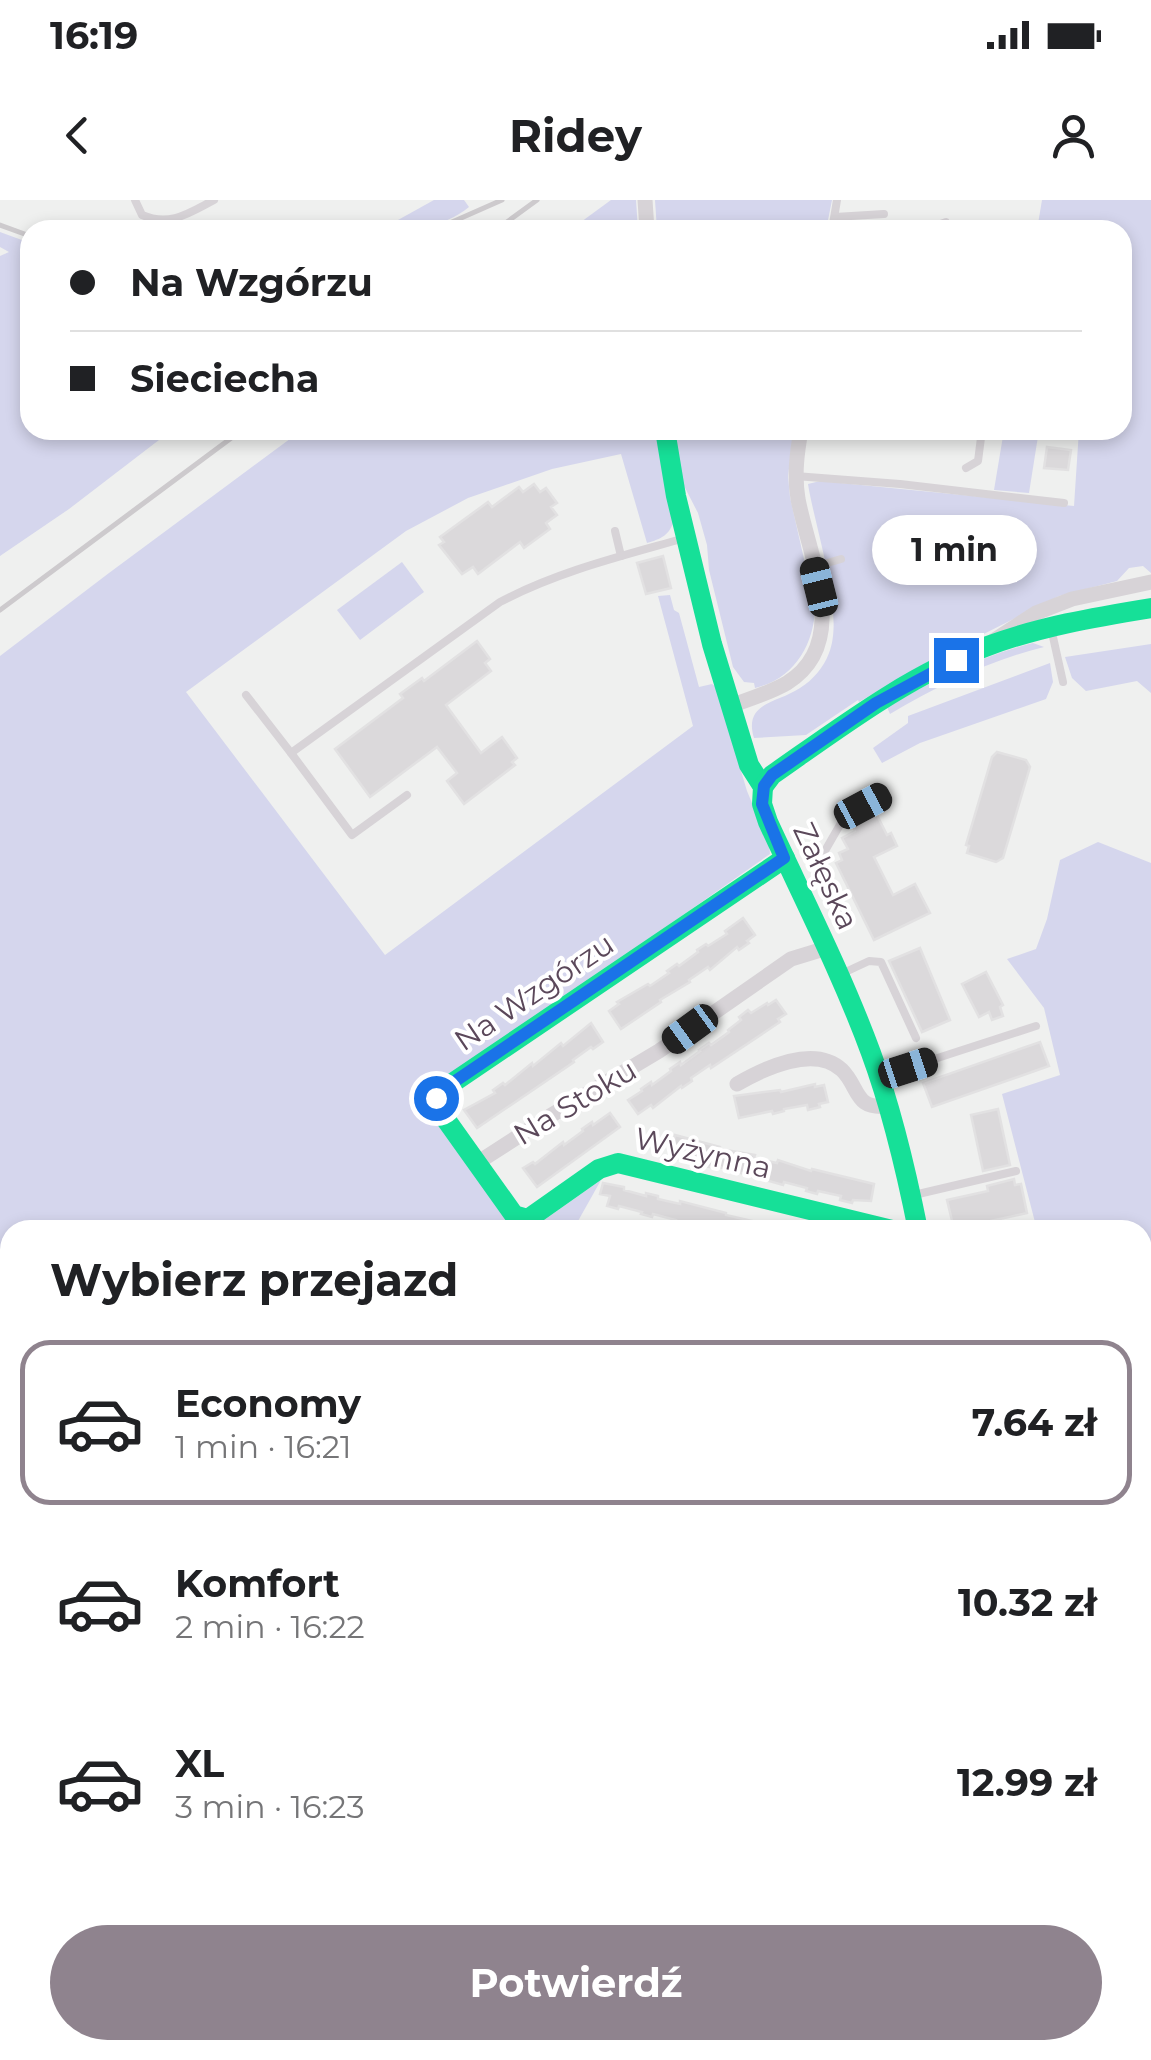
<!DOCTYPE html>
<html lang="pl">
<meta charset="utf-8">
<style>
body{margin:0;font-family:Montserrat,sans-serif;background:#f6f6f6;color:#202124;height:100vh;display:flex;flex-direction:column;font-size:38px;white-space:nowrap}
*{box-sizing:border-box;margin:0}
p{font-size:32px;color:#757577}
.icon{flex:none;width:55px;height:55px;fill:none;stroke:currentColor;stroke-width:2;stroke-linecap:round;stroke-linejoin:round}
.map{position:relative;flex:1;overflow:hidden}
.side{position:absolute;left:0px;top:1020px;width:1152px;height:840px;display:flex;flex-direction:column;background:#fff;border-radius:30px 30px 0 0;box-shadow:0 5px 15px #0003}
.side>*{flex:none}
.banner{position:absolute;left:20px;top:20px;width:1112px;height:220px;border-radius:30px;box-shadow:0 5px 15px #0003;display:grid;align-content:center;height:220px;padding:0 50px;background:#fff}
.end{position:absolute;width:45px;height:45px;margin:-22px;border:12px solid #1a73e8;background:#fff;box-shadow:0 0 0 5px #fff}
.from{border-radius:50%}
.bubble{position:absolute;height:70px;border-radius:35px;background:#fff;box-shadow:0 5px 15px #0003;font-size:32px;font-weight:700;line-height:70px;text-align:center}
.car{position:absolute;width:30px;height:60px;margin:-30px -15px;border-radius:12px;box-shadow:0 0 8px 2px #0007;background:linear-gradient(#222 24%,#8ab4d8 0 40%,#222 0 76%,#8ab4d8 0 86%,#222 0)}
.banner b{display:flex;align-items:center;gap:35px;height:95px;font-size:38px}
.banner b+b{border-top:2px solid #e0e0e0}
.banner i{width:25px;height:25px;background:#202124}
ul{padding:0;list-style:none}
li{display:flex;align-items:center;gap:30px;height:165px;margin:0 20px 15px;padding:0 30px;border:5px solid transparent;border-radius:30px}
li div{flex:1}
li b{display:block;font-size:38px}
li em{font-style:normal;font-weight:700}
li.selected{border-color:#8f838e}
li>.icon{width:90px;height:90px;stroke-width:1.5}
h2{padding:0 50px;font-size:45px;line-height:120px}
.button{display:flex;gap:20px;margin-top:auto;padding:20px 50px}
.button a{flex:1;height:115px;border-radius:60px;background:#8f838e;color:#fff;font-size:40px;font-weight:700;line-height:115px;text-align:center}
.status{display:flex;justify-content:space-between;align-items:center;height:70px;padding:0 50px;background:#fff;direction:ltr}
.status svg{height:28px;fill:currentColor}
header{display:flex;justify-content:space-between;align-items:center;height:130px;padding:0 50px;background:#fff;font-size:45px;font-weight:700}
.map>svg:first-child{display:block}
.green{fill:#d5d6ed}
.building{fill:#dbd9db;stroke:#e2e1e2;stroke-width:2.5}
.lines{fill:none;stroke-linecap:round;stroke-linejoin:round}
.lane{stroke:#d7d3d7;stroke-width:8}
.street{stroke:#d7d3d7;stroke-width:15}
.fast{stroke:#16e098;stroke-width:20}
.rail{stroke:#cdcacd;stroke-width:5}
.route{stroke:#1a73e8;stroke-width:12}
.labels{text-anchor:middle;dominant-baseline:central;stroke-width:8;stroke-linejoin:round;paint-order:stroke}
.street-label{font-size:30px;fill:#5b485a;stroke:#fff}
</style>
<div class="status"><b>16:19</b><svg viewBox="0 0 49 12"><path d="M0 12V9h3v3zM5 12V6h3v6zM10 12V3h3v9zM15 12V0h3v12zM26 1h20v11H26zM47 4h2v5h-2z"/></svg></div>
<header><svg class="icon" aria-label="back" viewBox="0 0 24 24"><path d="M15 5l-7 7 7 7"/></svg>Ridey<svg class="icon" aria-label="person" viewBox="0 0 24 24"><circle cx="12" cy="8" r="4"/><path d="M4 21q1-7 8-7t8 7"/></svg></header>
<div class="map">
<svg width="1151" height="1860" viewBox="0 0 1151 1860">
<rect width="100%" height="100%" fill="#eff0ef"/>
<!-- green -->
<g class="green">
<path d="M434,0H464L469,7C443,28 412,30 380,30Z"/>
<polygon points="611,0 636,0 638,30 570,30"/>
<polygon points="655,0 832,0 826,30 657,30"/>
<path d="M1042,0H1151V373L1143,366L1129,368L1117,381L1059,396L922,465L859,502L858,500L806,535L754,538C743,502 778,503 800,488C813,480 824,467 829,453C845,414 815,328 808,284L820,281L1074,306L1079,230H1122V30H1037Z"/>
<polygon points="0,32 30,43 30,230 172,230 69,309 0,356 0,56 9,52 0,47"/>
<path d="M302,230H657L674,320C670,335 661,339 647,343L621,254L552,269L468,298L406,331L186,492L385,755L693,526L658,396L670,395L674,410L679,413L699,487L712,484L716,487L747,591L769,644L770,654L424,897L517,1030H10V1813L0,1810V456L109,373Z"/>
<path d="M673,230H794L788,276L790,297L815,408C814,445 794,479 755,488L754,483L744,482L733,467L709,370L707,345L698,313L681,280Z"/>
<polygon points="1004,230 1039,230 1029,293 994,290"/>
<polygon points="402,362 424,392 360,440 337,410"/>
<path d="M1033,443L1044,447C991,460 937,486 890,514L887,507C933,481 981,456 1033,443Z"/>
<polygon points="1151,444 1151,493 1137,481 1086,491 1072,478 1065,457"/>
<polygon points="1050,463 1053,482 1046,499 920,543 882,563 873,548 908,523 908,516"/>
<polygon points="1098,642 1151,663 1151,1050 1146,1051 1149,1102 1143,1126 1142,1030 1037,1030 1002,894 1060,875 1044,808 1007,759 1036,749 1047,719 1060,660"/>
<polygon points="601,980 573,1030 530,1030"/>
<polygon points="1151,1254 1151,1448 1143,1447 1142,1324"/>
<polygon points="232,1850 541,1850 470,1860 267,1860"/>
</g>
<!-- building -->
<g class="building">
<polygon points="1047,247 1071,250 1068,270 1044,268"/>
<polygon points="534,284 540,292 546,288 557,303 551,307 557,315 546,323 550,329 524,348 520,342 478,374 473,367 462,374 439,345 444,342 440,337 488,302 492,307 519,287 523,292"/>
<polygon points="663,356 671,388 646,394 637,363"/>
<polygon points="477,441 490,459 485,463 491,471 446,505 481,553 502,537 517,558 512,562 515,565 464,604 447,581 457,573 437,547 370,597 335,549 403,498 400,494 422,478 424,481"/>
<polygon points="997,552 1026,560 1030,567 1003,658 996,662 967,653 969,646 966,645 992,557"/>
<polygon points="876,613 887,635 891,633 897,646 874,657 893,695 915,684 930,713 874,740 836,663 842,660 839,653 848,649 842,638 855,631 852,625"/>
<polygon points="743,718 755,735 747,741 749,743 739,750 737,747 710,770 708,767 689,780 690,782 660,800 661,802 621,829 609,811 619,804 617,802 648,784 650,786 669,773 667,771 677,764 679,766 698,752 697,750 706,744 708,746 727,734 725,731"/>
<polygon points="920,748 950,820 922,832 889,761"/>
<polygon points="986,772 1003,805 1000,807 1003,816 992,820 989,812 979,817 962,784"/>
<polygon points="776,800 786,814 778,819 780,822 711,868 710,865 691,878 692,881 682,888 681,886 653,908 651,905 638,914 628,900 642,891 641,889 651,882 652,885 671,871 670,869 680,862 681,865 700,851 699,850 709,843 711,845 729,832 728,830 741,820 739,817 748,810 751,813 767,803 768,805"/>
<polygon points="591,823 603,842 593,849 591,847 573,860 574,862 477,928 464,910 495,893 493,890 503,883 505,885 532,863 533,866 561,843 563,846"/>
<polygon points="1040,842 1049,866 932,907 923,883"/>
<polygon points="815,884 815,887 824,885 828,902 819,904 820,907 808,910 807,905 784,909 784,911 773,914 772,911 739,918 734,896 780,890 781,892"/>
<polygon points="998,909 1010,965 983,971 971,915"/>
<polygon points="610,913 620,927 537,987 523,968 533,962 535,964 563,942 564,945 583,931 582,929 592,922 593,925"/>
<polygon points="675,935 720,947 720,949 755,955 754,958 777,963 778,960 811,971 812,969 874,984 871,1001 853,1000 852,1003 840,1000 841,996 818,991 817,994 806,991 807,988 784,982 783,985 716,966 716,968 704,966 705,963 681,957 681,960 670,957"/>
<polygon points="1014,979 1015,985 1021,984 1027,1013 954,1029 947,1000 988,991 987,986"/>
<polygon points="603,983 624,987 624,990 646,996 646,993 658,996 658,999 680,1004 680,1001 726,1013 726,1015 769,1025 768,1030 714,1030 688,1024 687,1026 675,1023 676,1020 653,1014 652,1017 641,1014 642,1012 619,1006 618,1009 607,1006 610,996 600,994"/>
</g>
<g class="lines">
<!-- lane -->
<g class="lane">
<path d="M135,0L142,15C170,27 189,13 214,0"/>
<polyline points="835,17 884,14"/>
<polyline points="832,30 837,0"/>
<polyline points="924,30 946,22"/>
<polyline points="966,268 978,261 982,230"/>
<polyline points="795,276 900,284 1064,303"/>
<polyline points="615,331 621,356"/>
<polyline points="817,366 841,359"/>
<polyline points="1051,428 1063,482"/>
<path d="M246,495L291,553L500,402C559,371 622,356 685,338"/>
<polyline points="291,553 352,635 407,595"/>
<polyline points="848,719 822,669 822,656 845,616 881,597"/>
<polyline points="839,775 869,761 881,762 916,838"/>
<polyline points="879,877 1036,826"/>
<polyline points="914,995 1016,971"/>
</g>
<!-- street -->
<g class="street">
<polyline points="645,0 647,30"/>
<polyline points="993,441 1036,413 1072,399 1151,382"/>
<path d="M730,506C749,499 770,493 787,483C852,443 809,357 798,299C794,275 797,253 801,230"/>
<path d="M737,884C763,869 814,844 842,870C860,888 854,910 888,906"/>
<polyline points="477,963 550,916 659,851 791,759 827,748"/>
<polyline points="1142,1726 1151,1726"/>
<polyline points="811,1850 815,1860"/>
<polyline points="860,1850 865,1860"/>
<polyline points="651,1860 663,1850"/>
</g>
<!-- fast -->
<g class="fast">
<path d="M665,230L676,296L712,444L749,565L763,587L762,604L768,622C803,698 842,774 871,853C892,910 906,970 918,1030"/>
<path d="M763,587L772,575C838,529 909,475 985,447C1038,427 1095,417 1151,408"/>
<polyline points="785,658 445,888 436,898 437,907 514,1015 528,1019 599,969 618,963 892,1030"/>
</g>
<!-- rail -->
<g class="rail">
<polyline points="0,25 30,36"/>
<polyline points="434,30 502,0"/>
<polyline points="496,30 537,0"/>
<polyline points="0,410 242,230"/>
</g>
</g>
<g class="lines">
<!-- route -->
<polyline class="route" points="436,898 445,888 784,658 762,604 764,586 772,575 876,503 956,460"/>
</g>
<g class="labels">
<!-- street labels -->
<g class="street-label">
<text transform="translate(826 676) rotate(65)">Załęska</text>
<text transform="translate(534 792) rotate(-34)">Na Wzgórzu</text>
<text transform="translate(575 902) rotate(-31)">Na Stoku</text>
<text transform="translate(703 953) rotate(13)">Wyżynna</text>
</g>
</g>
</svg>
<i class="end from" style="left:436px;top:898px"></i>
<i class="end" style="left:956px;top:460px"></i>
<div class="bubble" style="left:872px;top:315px;width:165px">1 min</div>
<i class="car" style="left:819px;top:387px;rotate:346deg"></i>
<i class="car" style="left:863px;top:606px;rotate:62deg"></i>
<i class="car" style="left:690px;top:829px;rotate:234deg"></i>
<i class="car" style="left:908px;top:868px;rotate:72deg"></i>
<div class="banner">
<b><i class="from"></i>Na Wzgórzu</b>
<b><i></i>Sieciecha</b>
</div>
<section class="side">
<h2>Wybierz przejazd</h2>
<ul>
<li class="selected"><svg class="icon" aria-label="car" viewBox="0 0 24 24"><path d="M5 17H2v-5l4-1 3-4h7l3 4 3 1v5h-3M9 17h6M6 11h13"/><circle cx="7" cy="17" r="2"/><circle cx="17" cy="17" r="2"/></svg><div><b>Economy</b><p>1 min · 16:21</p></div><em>7.64 zł</em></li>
<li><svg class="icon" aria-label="car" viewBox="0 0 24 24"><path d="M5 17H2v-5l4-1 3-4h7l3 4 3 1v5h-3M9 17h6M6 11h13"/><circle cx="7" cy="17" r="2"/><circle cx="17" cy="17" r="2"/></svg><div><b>Komfort</b><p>2 min · 16:22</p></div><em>10.32 zł</em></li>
<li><svg class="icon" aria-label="car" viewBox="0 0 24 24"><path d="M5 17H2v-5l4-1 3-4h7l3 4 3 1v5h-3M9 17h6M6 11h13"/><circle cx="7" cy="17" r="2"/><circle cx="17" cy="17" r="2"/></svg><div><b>XL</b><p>3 min · 16:23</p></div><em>12.99 zł</em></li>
</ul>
<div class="button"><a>Potwierdź</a></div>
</section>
</div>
